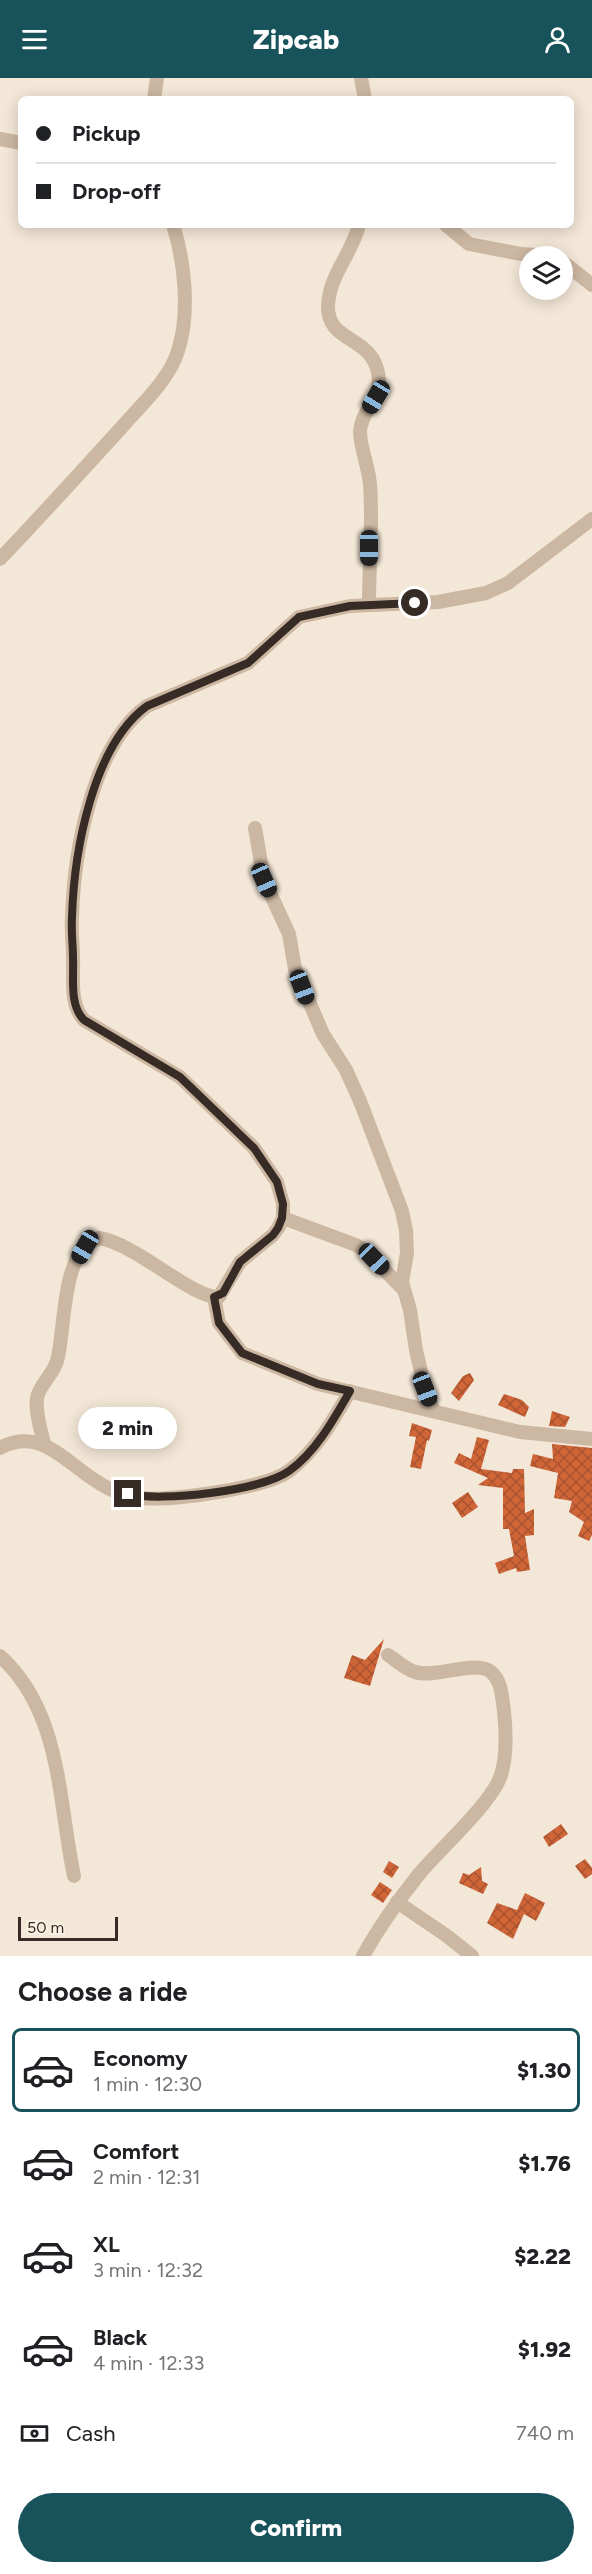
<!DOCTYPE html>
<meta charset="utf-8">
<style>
body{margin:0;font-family:Figtree,sans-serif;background:#f2f2f2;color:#202124;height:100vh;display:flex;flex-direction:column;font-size:22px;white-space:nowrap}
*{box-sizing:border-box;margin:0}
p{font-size:20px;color:#757577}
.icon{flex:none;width:33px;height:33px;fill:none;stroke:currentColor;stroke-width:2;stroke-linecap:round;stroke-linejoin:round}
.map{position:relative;height:1878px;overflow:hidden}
.panel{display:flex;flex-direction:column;background:#fff;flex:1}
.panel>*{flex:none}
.banner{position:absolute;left:18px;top:18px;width:556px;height:132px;border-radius:9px;box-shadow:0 3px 15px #0003;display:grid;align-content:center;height:132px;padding:0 18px;background:#fff}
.controls{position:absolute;left:519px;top:168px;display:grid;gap:12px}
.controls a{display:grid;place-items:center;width:54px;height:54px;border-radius:50%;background:#fff;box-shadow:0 3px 15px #0003;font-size:30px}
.scale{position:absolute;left:18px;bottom:15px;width:100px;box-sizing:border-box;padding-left:6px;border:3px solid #362b25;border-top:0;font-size:16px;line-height:21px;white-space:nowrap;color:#362b25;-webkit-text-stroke:4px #faf1e3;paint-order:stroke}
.end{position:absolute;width:27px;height:27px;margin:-14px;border:8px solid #362b25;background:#fff;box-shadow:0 0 0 3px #fff}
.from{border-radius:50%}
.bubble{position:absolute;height:42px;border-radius:21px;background:#fff;box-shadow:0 3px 15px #0003;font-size:20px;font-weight:800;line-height:42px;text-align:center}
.car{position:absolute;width:18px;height:36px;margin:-18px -9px;border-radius:8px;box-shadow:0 0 4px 2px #0007;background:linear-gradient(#222 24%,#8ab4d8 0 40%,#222 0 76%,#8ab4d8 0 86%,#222 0)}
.banner b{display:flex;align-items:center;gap:21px;height:57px;font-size:22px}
.banner b+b{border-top:2px solid #e0e0e0}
.banner i{width:15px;height:15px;background:#202124}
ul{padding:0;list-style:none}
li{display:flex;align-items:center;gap:18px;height:84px;margin:0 12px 9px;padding:0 6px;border:3px solid transparent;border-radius:9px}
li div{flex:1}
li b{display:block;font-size:22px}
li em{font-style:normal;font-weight:800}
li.on{border-color:#18525a}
li>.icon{width:54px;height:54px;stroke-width:1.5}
h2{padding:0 18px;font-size:27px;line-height:72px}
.pay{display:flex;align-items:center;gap:15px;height:66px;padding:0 18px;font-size:22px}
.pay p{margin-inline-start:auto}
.primary-button{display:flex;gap:12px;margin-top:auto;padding:12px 18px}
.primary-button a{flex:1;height:69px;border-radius:36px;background:#18525a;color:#fff;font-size:24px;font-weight:800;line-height:69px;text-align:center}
header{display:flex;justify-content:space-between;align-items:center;height:78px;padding:0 18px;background:#18525a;color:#fff;font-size:27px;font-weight:800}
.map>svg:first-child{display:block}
.building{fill:url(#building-cross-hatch)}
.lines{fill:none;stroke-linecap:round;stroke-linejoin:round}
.minor{stroke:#ccb7a2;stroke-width:14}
.route{stroke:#362b25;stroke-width:8}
</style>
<header><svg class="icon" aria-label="menu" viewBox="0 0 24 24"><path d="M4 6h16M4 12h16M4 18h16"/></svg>Zipcab<svg class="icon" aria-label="person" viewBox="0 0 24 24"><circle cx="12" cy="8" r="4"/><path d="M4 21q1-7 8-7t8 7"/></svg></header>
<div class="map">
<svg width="592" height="1878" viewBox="0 0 592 1878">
<defs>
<pattern id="building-cross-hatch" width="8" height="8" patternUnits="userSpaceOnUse" patternTransform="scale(1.5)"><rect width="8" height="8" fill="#d06538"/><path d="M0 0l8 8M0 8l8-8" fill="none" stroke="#aa532f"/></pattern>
</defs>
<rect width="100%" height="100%" fill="#f3e7d7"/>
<!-- building -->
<g class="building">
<polygon points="470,1295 474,1302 459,1323 451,1315 463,1298"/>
<polygon points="504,1316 522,1322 529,1329 525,1339 498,1327"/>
<polygon points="552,1333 570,1339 565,1349 549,1348"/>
<polygon points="412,1345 432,1352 429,1363 427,1362 421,1391 410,1389 416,1359 409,1358"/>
<polygon points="477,1359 489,1362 481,1391 512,1395 513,1391 524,1391 525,1435 534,1431 534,1457 525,1458 530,1492 517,1494 516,1490 499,1496 495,1485 514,1478 509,1451 503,1451 503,1410 478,1407 488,1400 454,1385 459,1375 471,1381"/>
<polygon points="552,1366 592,1370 592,1457 589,1463 578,1458 584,1444 569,1434 572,1423 554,1420 558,1395 530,1388 533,1376 553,1381"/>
<polygon points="468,1414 478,1429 462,1440 452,1425"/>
<polygon points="384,1561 370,1608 344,1600 352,1577 365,1582"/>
<polygon points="561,1746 568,1756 549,1769 543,1759"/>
<polygon points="585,1781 592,1790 592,1796 585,1801 575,1788"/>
<polygon points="389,1783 399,1789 392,1800 383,1794"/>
<polygon points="481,1789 482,1803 488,1806 483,1816 459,1805 463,1795 469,1797"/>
<polygon points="380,1804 392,1812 383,1825 371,1817"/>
<polygon points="525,1815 545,1825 536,1843 524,1836 513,1861 487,1845 497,1825 517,1832"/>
</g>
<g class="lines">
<!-- minor -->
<g class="minor">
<polyline points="361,0 365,21"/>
<polyline points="154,21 157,0"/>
<polyline points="0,61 21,65"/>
<path d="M359,147C352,176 329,197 328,228C327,267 376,256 379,302C380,321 361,334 360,353C360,370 369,389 370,407C373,446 369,487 369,526"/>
<polyline points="446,147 469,166 521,176 553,178"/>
<polyline points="562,183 592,207"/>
<path d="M0,481C41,438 81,394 121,350C141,327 169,302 178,273C190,236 185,184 173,147"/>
<polyline points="255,750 264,802 289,856 295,891 323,956 346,992 360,1023 402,1133 406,1152 407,1175 402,1204 410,1232 416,1272 425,1311 434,1333"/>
<polyline points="283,1140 356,1167 367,1174 404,1212"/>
<polyline points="214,1219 219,1245 242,1275 318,1306 520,1354 592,1361"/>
<path d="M44,1366C41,1351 35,1335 37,1320C39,1307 53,1297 57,1283C66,1252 60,1172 99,1160C135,1165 193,1221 219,1219L240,1184L273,1157L278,1150L283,1140V1126L277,1104L254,1070L180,999L84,942C69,926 74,900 73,880C73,866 71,853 72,839C74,774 92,668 147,628L248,585L299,539L350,528L438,524L486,515L508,505L592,441"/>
<path d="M0,1370C45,1345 72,1395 112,1412C120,1415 133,1419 142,1420C172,1423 266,1410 289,1393C316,1373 334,1341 350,1313"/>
<path d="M0,1578C62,1634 58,1723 74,1798"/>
<polyline points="397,1824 447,1858 472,1878"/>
<path d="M363,1878C379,1849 399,1821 420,1795C441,1770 492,1725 501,1697C507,1678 506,1652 504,1633C502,1620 502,1603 491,1594C476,1581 436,1601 415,1594C405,1591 397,1583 388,1577"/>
</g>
</g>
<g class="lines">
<!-- route -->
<path class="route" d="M128,1416C161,1424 261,1413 289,1393C316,1374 334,1341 350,1313L318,1306L242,1275L219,1245L214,1219L223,1215L240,1184L273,1157L278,1150L282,1140L283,1126L277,1104L254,1070L180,999L84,942C69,927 74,900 73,880C73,867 71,853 72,839C74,775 92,668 147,628L248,585L299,539L350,528L415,525"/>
</g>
</svg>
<div class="controls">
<a><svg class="icon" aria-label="layers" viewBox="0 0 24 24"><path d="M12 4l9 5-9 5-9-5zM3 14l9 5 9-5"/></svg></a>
</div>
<div class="scale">50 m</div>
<i class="end from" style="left:415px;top:525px"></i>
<i class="end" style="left:128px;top:1416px"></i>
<div class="bubble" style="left:78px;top:1329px;width:99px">2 min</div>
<i class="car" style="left:376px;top:319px;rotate:211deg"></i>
<i class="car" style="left:369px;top:470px;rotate:180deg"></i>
<i class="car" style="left:264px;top:802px;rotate:156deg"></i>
<i class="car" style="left:302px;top:909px;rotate:159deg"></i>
<i class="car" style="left:85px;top:1169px;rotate:210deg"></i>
<i class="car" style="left:374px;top:1181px;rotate:136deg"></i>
<i class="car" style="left:425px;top:1311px;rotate:159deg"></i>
<div class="banner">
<b><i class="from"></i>Pickup</b>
<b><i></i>Drop-off</b>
</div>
</div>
<section class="panel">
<h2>Choose a ride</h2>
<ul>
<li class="on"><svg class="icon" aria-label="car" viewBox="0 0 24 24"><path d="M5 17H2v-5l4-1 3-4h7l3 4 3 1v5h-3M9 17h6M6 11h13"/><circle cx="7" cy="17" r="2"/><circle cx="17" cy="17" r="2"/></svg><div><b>Economy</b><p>1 min · 12:30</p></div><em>$1.30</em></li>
<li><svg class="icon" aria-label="car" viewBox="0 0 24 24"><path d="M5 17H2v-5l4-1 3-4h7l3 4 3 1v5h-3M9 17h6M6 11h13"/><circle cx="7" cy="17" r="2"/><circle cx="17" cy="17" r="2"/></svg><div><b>Comfort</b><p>2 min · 12:31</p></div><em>$1.76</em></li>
<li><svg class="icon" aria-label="car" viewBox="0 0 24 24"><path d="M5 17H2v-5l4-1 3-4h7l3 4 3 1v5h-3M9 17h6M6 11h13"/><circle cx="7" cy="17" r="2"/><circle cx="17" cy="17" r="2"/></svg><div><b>XL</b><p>3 min · 12:32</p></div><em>$2.22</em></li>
<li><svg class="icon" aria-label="car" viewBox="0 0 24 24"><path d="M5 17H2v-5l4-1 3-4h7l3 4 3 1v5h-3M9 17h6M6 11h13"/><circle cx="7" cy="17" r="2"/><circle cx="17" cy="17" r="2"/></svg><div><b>Black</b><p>4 min · 12:33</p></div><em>$1.92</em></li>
</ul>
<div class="pay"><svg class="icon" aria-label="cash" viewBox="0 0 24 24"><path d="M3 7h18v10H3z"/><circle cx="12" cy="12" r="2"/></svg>Cash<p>740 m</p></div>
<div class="primary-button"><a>Confirm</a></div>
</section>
